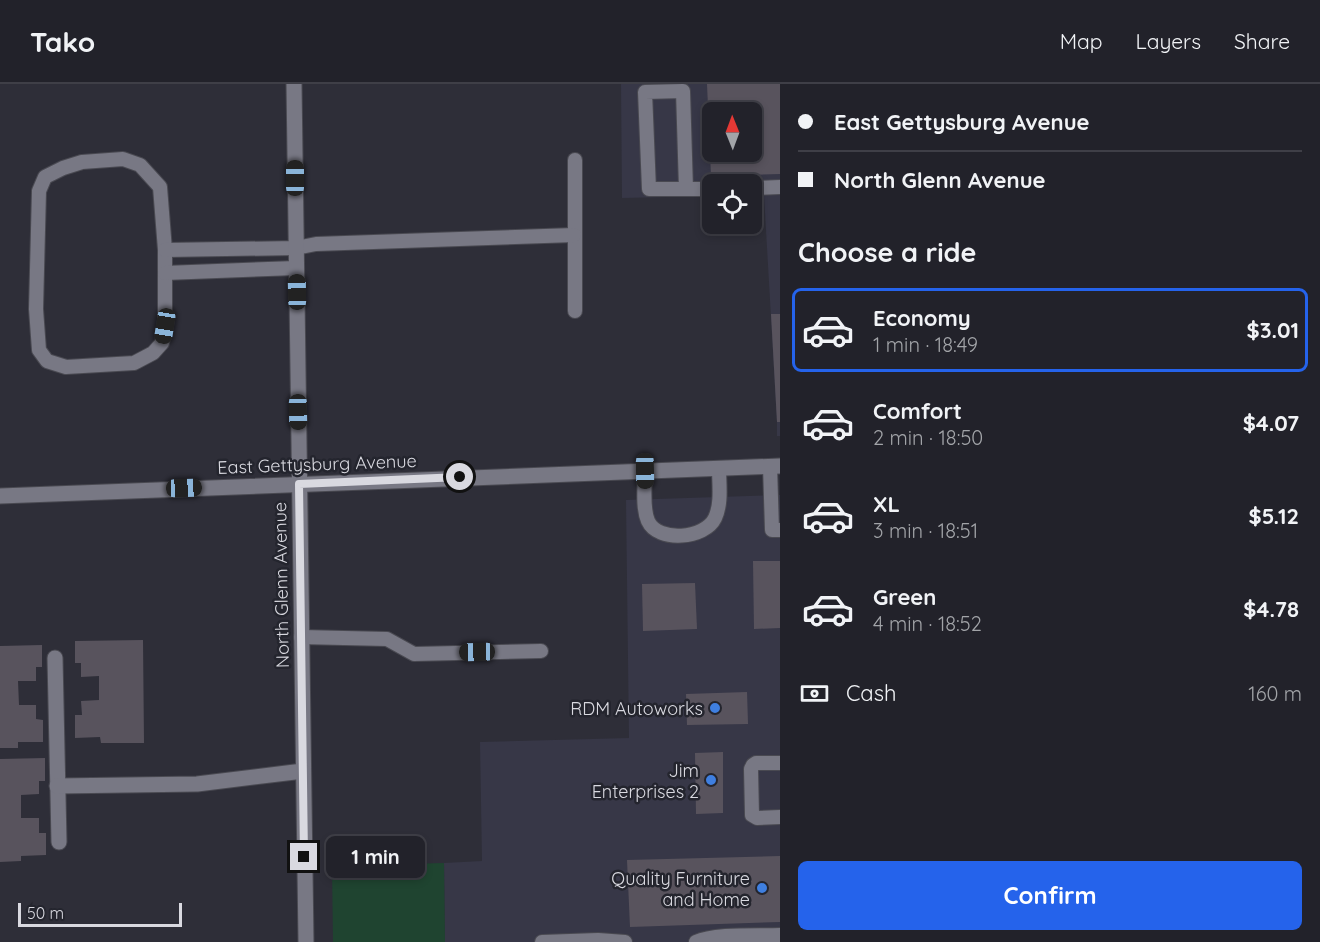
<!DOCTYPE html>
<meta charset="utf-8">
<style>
body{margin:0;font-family:Quicksand,sans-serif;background:#2e2f36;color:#f1f3f6;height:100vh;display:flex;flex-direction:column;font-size:22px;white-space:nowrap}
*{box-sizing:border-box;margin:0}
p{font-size:20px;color:#a2a4a8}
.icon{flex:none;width:33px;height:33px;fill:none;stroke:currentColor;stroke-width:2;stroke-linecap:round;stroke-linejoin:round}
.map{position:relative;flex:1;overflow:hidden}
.side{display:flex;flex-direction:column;background:#22222a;width:540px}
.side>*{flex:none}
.banner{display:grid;align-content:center;height:132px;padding:0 18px;background:#22222a}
.needle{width:39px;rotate:359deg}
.buttons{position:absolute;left:702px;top:18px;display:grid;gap:12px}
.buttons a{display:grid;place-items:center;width:60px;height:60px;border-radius:9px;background:#22222a;box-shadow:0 3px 9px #0003,0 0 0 2px #3f3f47;font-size:30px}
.scale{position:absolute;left:18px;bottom:15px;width:164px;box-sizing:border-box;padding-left:6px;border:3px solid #d9d9e0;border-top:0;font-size:16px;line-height:21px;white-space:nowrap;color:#d9d9e0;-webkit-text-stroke:4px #24252e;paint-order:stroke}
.end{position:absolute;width:27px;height:27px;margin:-14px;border:8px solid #d9d9e0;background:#111;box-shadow:0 0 0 3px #111}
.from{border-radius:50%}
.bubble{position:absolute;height:42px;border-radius:9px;background:#22222a;box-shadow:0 3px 9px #0003,0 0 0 2px #3f3f47;font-size:20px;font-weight:700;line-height:42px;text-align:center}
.car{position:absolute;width:18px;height:36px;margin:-18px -9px;border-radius:8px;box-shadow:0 0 4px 2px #0007;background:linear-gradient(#222 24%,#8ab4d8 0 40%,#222 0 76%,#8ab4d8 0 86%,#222 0)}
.banner b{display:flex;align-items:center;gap:21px;height:57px;font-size:22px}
.banner b+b{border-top:2px solid #3f3f47}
.banner i{width:15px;height:15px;background:#f1f3f6}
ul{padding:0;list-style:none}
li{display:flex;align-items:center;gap:18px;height:84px;margin:0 12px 9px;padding:0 6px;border:3px solid transparent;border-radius:9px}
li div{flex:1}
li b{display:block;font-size:22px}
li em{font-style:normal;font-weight:700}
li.active{border-color:#2563eb}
li>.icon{width:54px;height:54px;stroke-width:1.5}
h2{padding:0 18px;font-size:27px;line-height:72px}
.pay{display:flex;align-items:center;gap:15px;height:66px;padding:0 18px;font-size:22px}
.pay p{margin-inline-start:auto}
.button{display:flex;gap:12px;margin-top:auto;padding:12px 18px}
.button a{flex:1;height:69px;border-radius:9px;background:#2563eb;color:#fff;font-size:24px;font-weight:700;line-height:69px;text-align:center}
header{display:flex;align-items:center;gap:36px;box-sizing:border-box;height:84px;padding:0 30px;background:#22222a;border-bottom:2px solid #3f3f47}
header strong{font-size:28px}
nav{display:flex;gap:33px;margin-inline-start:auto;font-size:21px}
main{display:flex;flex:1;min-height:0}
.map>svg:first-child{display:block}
.built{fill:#373747;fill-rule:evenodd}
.green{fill:#1f4430}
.building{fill:#58535d;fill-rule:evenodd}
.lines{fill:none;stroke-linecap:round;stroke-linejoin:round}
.service-casing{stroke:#494951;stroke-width:16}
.minor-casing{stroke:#494951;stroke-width:17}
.tertiary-casing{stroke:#494951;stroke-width:17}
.service{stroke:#787884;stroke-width:14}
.minor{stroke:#787884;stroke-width:15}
.tertiary{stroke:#787884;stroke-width:15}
.route{stroke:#d9d9e0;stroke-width:8}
.shop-dot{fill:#3f7fe0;stroke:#24252e;stroke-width:2}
.labels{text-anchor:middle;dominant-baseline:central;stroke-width:5;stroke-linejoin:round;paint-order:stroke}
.street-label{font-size:18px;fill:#d9d9e0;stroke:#24252e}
.poi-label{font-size:18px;fill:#d9d9e0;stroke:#24252e;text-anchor:end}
</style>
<header>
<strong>Tako</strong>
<nav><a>Map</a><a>Layers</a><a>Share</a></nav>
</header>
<main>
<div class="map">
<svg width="780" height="858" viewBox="0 0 780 858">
<rect width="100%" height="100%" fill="#2e2e38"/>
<!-- built -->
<g class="built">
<path d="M621,0H780V352H777V338L764,111H752V100H712V112L622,114ZM712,28H752V68H712Z"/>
<polygon points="780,411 780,858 445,858 444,779 482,777 480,658 629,654 626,416"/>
</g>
<!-- green -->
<polygon class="green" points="444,779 445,858 333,858 332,782"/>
<!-- building -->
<g class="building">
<path d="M707,0H780V90L711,92ZM712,28H752V68H712Z"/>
<polygon points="771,230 780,230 780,338 777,338"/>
<polygon points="753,477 780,477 780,544 754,545"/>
<polygon points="695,499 697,545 643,547 642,500"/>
<polygon points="143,556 144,659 101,659 100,653 75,654 75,631 82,631 81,617 99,616 99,592 81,593 81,579 75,579 75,557"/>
<polygon points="42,561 42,583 36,583 36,597 18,597 19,621 36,621 36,635 43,636 43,658 18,658 18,664 0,664 0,562"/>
<polygon points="747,608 748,640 687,641 686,610"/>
<polygon points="723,668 723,729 696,730 695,669"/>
<polygon points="45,674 45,697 39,697 39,710 21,711 21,734 39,734 39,749 46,749 46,771 21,772 21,777 0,778 0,675"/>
<polygon points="780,772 780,838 630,843 627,776"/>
</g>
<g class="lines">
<!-- service casing -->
<g class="service-casing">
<g id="service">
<polygon points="123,75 140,81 160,103 165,166 165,242 162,259 153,269 134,279 66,283 47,277 39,266 36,225 39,107 45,93 63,84 82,78"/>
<polyline points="575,76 575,227"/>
<polyline points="752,104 780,103"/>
<polyline points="686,105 683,7 645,8 649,105 712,105"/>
<polyline points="165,166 296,164 316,160 574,151"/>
<polyline points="165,189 296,184"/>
<polyline points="770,382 772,446 780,446"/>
<path d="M645,387C645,402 642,423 648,437C658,459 705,455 715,434C722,419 719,400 719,384"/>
<polyline points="301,553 387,555 414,570 541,567"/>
<polyline points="780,679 756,679 753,681 751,685 752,731 757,734 780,733"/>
<polyline points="542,858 598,856 625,858"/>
<path d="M696,858C716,849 757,852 780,851"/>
</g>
</g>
<!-- minor casing -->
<g class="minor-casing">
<g id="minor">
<polyline points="294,0 306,858"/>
<polyline points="55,574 59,758"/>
<polyline points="57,702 197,700 303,687"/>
</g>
</g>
<!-- tertiary casing -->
<g class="tertiary-casing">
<polyline id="tertiary" points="0,412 780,382"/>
</g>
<!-- service -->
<use href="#service" class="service"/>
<!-- minor -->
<use href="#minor" class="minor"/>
<!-- tertiary -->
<use href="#tertiary" class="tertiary"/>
</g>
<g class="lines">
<!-- route -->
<polyline class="route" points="304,773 299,400 460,393"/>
</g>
<!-- markers -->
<g class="shop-dot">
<circle cx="715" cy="624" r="6"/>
<circle cx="711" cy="696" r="6"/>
<circle cx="762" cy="804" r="6"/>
</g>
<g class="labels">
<!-- street labels -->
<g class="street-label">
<text transform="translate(317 380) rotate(-2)">East Gettysburg Avenue</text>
<text transform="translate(281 501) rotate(-91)">North Glenn Avenue</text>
</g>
<!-- poi labels -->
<g class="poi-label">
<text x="703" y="624">RDM Autoworks</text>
<text x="699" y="686">Jim<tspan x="699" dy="21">Enterprises 2</tspan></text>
<text x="750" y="794">Quality Furniture<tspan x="750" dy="21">and Home</tspan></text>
</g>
</g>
</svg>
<div class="buttons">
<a><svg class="needle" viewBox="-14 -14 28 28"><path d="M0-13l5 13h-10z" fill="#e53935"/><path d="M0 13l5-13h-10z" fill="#a2a4a8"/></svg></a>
<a><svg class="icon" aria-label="locate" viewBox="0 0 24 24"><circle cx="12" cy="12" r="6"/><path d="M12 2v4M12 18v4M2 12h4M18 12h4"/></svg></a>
</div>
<div class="scale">50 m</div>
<i class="end from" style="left:460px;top:393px"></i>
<i class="end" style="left:304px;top:773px"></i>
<div class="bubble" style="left:326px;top:752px;width:99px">1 min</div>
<i class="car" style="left:295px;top:94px;rotate:0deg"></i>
<i class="car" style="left:297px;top:208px;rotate:359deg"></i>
<i class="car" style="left:165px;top:242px;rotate:189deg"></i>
<i class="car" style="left:298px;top:328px;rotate:179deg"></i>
<i class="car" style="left:645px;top:387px;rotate:179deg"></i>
<i class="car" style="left:184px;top:404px;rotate:88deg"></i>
<i class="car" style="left:477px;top:568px;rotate:269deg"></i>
</div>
<section class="side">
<div class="banner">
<b><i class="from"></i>East Gettysburg Avenue</b>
<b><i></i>North Glenn Avenue</b>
</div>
<h2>Choose a ride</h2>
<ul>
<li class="active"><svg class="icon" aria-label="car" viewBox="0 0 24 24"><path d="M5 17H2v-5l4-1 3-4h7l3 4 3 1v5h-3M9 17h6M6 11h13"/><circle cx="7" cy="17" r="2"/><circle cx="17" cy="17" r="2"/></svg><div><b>Economy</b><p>1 min · 18:49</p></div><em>$3.01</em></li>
<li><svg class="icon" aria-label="car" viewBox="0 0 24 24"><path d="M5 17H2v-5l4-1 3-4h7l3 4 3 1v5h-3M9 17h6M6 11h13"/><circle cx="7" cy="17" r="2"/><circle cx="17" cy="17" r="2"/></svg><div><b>Comfort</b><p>2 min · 18:50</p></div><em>$4.07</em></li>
<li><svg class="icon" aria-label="car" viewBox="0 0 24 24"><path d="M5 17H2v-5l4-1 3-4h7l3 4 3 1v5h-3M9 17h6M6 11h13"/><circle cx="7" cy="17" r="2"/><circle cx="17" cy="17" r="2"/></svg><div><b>XL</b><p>3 min · 18:51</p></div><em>$5.12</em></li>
<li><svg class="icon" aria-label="car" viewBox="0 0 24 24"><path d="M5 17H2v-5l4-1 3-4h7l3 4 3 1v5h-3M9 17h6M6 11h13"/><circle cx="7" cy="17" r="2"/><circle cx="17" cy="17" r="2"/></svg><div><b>Green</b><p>4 min · 18:52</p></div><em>$4.78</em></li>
</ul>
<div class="pay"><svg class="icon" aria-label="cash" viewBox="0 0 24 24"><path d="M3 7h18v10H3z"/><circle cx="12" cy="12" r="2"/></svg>Cash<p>160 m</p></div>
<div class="button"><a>Confirm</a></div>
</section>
</main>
